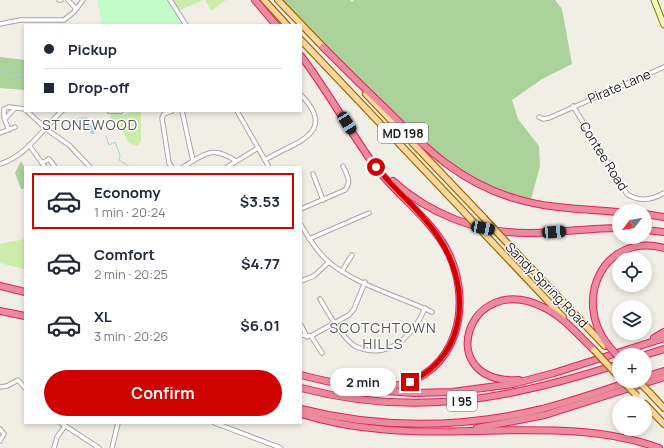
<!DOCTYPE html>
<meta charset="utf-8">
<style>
body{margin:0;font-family:Manrope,sans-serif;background:#f2f2f3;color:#1f2937;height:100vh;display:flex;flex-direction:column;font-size:15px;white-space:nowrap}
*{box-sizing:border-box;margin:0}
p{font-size:13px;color:#747a83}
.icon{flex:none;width:22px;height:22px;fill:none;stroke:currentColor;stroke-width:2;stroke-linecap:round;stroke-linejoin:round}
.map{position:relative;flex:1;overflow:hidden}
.sheet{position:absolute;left:24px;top:166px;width:278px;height:258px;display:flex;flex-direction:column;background:#fff;border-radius:0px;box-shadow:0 2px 6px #0003}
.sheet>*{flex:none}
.hud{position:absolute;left:24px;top:24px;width:278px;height:88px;border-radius:0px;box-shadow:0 2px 6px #0003;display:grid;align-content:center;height:88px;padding:0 20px;background:#fff}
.needle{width:26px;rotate:239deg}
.controls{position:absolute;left:612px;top:204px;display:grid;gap:8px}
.controls a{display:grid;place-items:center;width:40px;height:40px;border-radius:50%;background:#fff;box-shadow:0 2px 6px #0003;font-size:20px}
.end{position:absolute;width:18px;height:18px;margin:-9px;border:5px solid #d00200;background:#fff;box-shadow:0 0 0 2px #fff}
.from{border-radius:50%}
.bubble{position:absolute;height:28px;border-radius:14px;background:#fff;box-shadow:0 2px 6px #0003;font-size:13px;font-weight:700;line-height:28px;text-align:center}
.car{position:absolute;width:12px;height:24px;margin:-12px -6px;border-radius:5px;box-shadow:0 0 3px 1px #0007;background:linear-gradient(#222 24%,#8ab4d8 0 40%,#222 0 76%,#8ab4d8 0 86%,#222 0)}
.hud b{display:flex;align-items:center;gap:14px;height:38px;font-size:15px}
.hud b+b{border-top:1px solid #e0e1e3}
.hud i{width:10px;height:10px;background:#1f2937}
ul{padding:7px 0 0;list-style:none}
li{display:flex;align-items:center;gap:12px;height:56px;margin:0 8px 6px;padding:0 12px;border:2px solid transparent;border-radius:0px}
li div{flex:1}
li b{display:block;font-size:15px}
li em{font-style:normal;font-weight:700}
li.on{border-color:#d00200}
li>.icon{width:36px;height:36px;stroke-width:1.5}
.cta{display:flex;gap:8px;margin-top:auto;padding:8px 20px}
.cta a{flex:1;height:46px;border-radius:24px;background:#d00200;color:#fff;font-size:16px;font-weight:700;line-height:46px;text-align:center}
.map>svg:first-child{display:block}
.grass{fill:#cbecab}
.forest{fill:#aad29a}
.park{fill:#c3fcc8}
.water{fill:#a5d2e0}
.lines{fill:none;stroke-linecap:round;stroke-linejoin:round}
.stream{stroke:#a5d2e0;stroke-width:1}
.street-casing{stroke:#a7a7a7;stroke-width:5.5}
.secondary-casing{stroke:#6f7e01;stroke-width:7}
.primary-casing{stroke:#9c6a00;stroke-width:8}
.highway-casing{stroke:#e22061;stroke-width:8}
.street{stroke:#fff;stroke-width:3.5}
.secondary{stroke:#f8fcb9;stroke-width:5}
.primary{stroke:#ffd69d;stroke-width:5.5}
.highway{stroke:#eb8c9d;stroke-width:6}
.primary-bridge-casing{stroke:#9c6a00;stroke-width:8;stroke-linecap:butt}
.highway-bridge-casing{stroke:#e22061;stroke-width:8;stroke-linecap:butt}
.primary-bridge{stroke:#ffd69d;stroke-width:5.5}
.highway-bridge{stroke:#eb8c9d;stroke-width:6}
.route{stroke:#d00200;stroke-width:5}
.labels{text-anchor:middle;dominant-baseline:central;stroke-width:3;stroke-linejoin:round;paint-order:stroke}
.shield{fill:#fff;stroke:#636363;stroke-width:1}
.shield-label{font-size:12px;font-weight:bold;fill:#202020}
.street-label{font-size:13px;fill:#202020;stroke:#fff}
.neighbourhood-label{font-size:14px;letter-spacing:1px;fill:#535353;stroke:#fff}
</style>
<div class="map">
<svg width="664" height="448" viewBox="0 0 664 448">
<rect width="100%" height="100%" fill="#f1eee6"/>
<!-- grass -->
<g class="grass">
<polygon points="173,0 203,0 178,11 171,2"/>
<polygon points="205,0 226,0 211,11"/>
<polygon points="110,111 122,111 123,115 133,111 141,111 141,140 138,146 129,143 119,125 111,123"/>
<polygon points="25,239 25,269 0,263 0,244"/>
</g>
<!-- forest -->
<g class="forest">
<polygon points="278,0 350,0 352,2 354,0 555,0 562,9 572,64 542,79 512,100 518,119 539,146 540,166 530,203 515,199 442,162"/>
<polygon points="0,57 25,60 25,90 0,88"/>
<polygon points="21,161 25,168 25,188 21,189 15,173"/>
</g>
<!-- park -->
<polygon class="park" points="97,0 170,0 186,25 102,25"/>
<!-- water -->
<polygon class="water" points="87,117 95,133 91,134 90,131 77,123 78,118"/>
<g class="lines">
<!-- stream -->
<g class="stream">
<polyline points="0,70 9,76 25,74"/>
<polyline points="106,136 109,145 115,142 120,155 119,160 130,167"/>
</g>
<!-- street casing -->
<g class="street-casing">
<g id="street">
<polyline points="59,0 61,0"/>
<polyline points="68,0 76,9"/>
<polyline points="170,0 186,25"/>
<polyline points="0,24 20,20 64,20 74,12 83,0"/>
<path d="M573,106L627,194C639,202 652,200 664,193"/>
<polyline points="27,111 46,129 69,145 90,167"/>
<polyline points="109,111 121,111"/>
<polyline points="172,111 164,114 162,118 169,163 172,167"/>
<polyline points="182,111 193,161"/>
<polyline points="237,111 269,167"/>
<polyline points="539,117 543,119 549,118 664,67"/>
<polyline points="5,119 15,108"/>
<polyline points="9,130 4,118 4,109 9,107 25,109"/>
<polyline points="0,133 15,127"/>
<polyline points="29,145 45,167"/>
<path d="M265,160C291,143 340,135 301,95"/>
<polyline points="42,163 49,159 55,167"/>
<path d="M0,164C27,156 42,129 62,111"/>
<path d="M183,167C205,154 212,145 236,161"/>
<polyline points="227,167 258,148"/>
<polyline points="313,174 323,200"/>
<path d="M301,209L345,190C352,181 347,175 343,166"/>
<path d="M301,225C309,238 317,252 329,262C354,284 401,297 432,312"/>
<polyline points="309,239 369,213"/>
<polyline points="342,271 352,255"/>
<polyline points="301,281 314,276 329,262"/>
<path d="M320,299C326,310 344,340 355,346C358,348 363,349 367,350C395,355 415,332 425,308"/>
<polyline points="301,325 307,337"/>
<polyline points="301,335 311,336 349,315 354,309 365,282"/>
<polyline points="311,336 322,353"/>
<polyline points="0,387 7,386 18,380 25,388"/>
<polyline points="61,423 99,448"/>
<polyline points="215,423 281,448"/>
<polyline points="0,429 4,434 0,441"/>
<polyline points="54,448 57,437 65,426"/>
<polyline points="112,448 118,423"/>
</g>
</g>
<!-- secondary casing -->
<g class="secondary-casing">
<polyline id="secondary" points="654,0 664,25"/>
</g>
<!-- primary casing -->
<g class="primary-casing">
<g id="primary">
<polyline points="264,0 287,25"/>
<polyline points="278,0 325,49"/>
<polyline points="301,40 465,213"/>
<polyline points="366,94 484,218"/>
<polyline points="493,243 563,317"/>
<polyline points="509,245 605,346"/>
<polyline points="650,393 664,408"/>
<polyline points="645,404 664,424"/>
</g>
</g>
<!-- highway casing -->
<g class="highway-casing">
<g id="highway">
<polyline points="255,0 276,25"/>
<path d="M323,47C344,68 365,89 386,109C425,148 462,184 517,199C550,209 585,209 619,212"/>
<path d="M301,56C328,91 349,131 375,166C398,197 432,219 449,254C473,306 457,375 394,386C366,391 328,382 301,375"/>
<path d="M393,181C429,214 478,233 527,233C558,233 588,228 619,228"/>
<polyline points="645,214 664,217"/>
<polyline points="645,230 664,232"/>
<polyline points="0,286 25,292"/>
<polyline points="0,311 25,316"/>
<polyline points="654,338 664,332"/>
<path d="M608,345C572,300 604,232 664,248"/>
<polyline points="645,355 664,349"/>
<polyline points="645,377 664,371"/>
<path d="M519,380C432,385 466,269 543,307C563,316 578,335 594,350"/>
<path d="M301,388C415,418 510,399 619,364"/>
<polyline points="371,390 414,393 452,392 513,384 554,373 664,338"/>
<path d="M301,409C380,429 463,428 542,409C572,401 602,391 631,381"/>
<path d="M301,414C355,431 414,433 470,431C532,430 600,426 659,448"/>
<polyline points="477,428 545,415 664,377"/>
</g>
</g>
<!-- street -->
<use href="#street" class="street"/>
<!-- secondary -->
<use href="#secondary" class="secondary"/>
<!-- primary -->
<use href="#primary" class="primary"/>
<!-- highway -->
<use href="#highway" class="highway"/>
<!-- primary-bridge casing -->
<g class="primary-bridge-casing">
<g id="primary-bridge">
<polyline points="465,213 493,243"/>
<polyline points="484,218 509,245"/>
<polyline points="594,350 619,377"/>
<polyline points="623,381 637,396"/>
<polyline points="638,381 650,393"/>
</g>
</g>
<!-- highway-bridge casing -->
<g class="highway-bridge-casing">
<polyline id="highway-bridge" points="608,345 619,358"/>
</g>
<!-- primary-bridge -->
<use href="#primary-bridge" class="primary-bridge"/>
<!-- highway-bridge -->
<use href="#highway-bridge" class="highway-bridge"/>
</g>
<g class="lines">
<!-- route -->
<path class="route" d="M376,167C395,190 420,210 437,235C471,283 470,355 410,382"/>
</g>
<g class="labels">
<!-- shield labels -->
<g class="shield">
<rect x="378" y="123" width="50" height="20" rx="3"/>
<rect x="447" y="391" width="30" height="20" rx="3"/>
</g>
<g class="shield-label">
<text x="403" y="133">MD 198</text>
<text x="462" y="401">I 95</text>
</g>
<!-- street labels -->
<g class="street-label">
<text transform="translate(619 86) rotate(-23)">Pirate Lane</text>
<text transform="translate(604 156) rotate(58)">Contee Road</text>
<text transform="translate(547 285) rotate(46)">Sandy Spring Road</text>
</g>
<!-- neighbourhood labels -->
<g class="neighbourhood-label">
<text x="90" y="124">STONEWOOD</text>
<text x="383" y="327">SCOTCHTOWN<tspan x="383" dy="16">HILLS</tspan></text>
</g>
</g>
</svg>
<div class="controls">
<a><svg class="needle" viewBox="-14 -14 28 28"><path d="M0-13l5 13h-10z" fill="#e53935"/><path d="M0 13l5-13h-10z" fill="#747a83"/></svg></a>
<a><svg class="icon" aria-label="locate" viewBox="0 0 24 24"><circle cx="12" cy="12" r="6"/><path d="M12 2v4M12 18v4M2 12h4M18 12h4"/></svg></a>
<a><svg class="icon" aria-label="layers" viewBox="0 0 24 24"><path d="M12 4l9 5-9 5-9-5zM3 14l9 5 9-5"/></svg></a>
<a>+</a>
<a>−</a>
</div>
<i class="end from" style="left:376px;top:167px"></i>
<i class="end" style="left:410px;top:382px"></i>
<div class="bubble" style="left:330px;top:368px;width:66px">2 min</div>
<i class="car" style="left:347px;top:123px;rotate:148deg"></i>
<i class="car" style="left:483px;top:228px;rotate:101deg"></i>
<i class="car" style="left:554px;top:232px;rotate:86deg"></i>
<div class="hud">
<b><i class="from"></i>Pickup</b>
<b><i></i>Drop-off</b>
</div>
<section class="sheet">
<ul>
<li class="on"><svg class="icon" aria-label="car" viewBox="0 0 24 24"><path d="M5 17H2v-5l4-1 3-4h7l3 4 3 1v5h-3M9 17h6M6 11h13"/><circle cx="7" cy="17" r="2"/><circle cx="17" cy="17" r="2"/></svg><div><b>Economy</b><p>1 min · 20:24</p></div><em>$3.53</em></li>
<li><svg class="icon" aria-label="car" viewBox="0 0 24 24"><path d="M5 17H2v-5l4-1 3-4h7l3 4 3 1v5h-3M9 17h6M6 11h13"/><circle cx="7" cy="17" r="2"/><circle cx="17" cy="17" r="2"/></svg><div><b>Comfort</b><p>2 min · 20:25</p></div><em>$4.77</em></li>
<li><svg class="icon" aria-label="car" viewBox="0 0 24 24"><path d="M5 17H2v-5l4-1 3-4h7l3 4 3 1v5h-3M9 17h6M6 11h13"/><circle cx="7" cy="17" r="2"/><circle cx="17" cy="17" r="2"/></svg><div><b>XL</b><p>3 min · 20:26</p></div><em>$6.01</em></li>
</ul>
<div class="cta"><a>Confirm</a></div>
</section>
</div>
